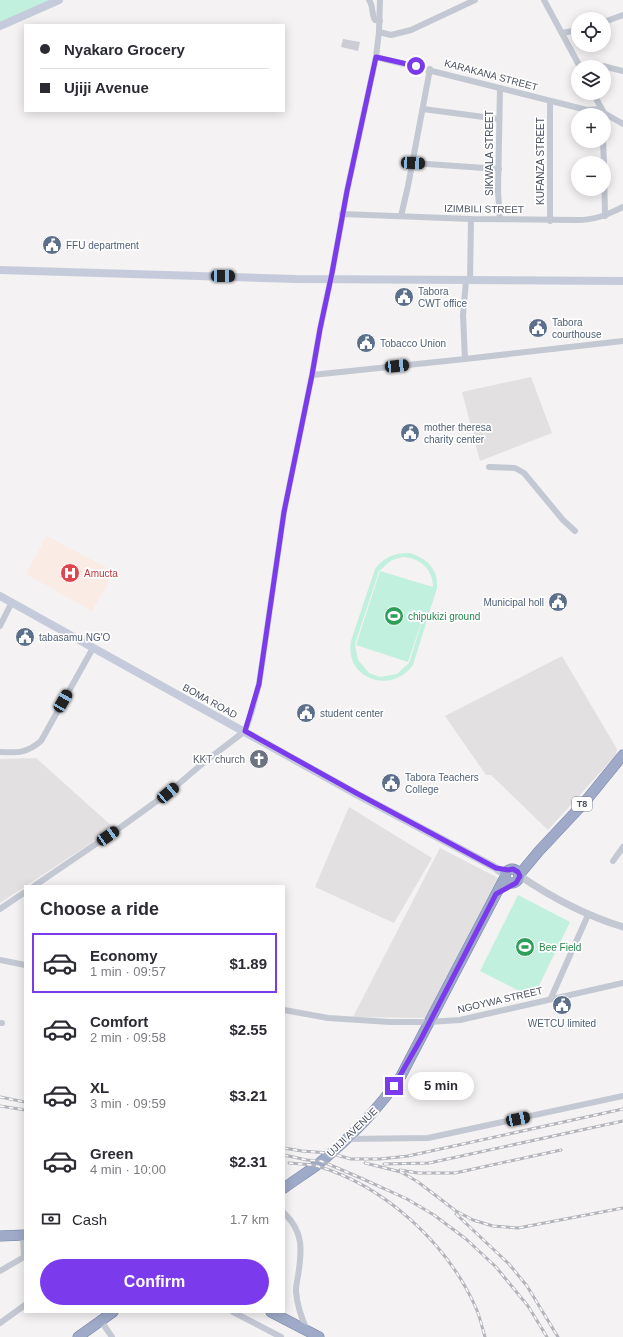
<!DOCTYPE html>
<meta charset="utf-8">
<style>
body{margin:0;font-family:Arial,sans-serif;background:#f7f7f7;color:#2b2b33;height:100vh;display:flex;flex-direction:column;font-size:15px;white-space:nowrap}
*{box-sizing:border-box;margin:0}
p{font-size:13px;color:#7c7c81}
.icon{flex:none;width:22px;height:22px;fill:none;stroke:currentColor;stroke-width:2;stroke-linecap:round;stroke-linejoin:round}
.map{position:relative;flex:1;overflow:hidden}
.sheet{position:absolute;left:24px;top:885px;width:261px;height:428px;display:flex;flex-direction:column;background:#fff;border-radius:0px;box-shadow:0 2px 10px #0003}
.sheet>*{flex:none}
.guide{position:absolute;left:24px;top:24px;width:261px;height:88px;border-radius:0px;box-shadow:0 2px 10px #0003;display:grid;align-content:center;height:88px;padding:0 16px;background:#fff}
.fabs{position:absolute;left:571px;top:12px;display:grid;gap:8px}
.fabs a{display:grid;place-items:center;width:40px;height:40px;border-radius:50%;background:#fff;box-shadow:0 2px 10px #0003;font-size:20px}
.end{position:absolute;width:18px;height:18px;margin:-9px;border:5px solid #7c3aed;background:#fff;box-shadow:0 0 0 2px #fff}
.from{border-radius:50%}
.bubble{position:absolute;height:28px;border-radius:14px;background:#fff;box-shadow:0 2px 10px #0003;font-size:13px;font-weight:700;line-height:28px;text-align:center}
.car{position:absolute;width:12px;height:24px;margin:-12px -6px;border-radius:5px;box-shadow:0 0 3px 1px #0007;background:linear-gradient(#222 24%,#8ab4d8 0 40%,#222 0 76%,#8ab4d8 0 86%,#222 0)}
.guide b{display:flex;align-items:center;gap:14px;height:38px;font-size:15px}
.guide b+b{border-top:1px solid #e1e1e2}
.guide i{width:10px;height:10px;background:#2b2b33}
ul{padding:0;list-style:none}
li{display:flex;align-items:center;gap:12px;height:60px;margin:0 8px 6px;padding:0 8px;border:2px solid transparent;border-radius:0px}
li div{flex:1}
li b{display:block;font-size:15px}
li em{font-style:normal;font-weight:700}
li.on{border-color:#7c3aed}
li>.icon{width:36px;height:36px;stroke-width:1.5}
h2{padding:0 16px;font-size:18px;line-height:48px}
.pay{display:flex;align-items:center;gap:10px;height:44px;padding:0 16px;font-size:15px}
.pay p{margin-inline-start:auto}
.primary-button{display:flex;gap:8px;margin-top:auto;padding:8px 16px}
.primary-button a{flex:1;height:46px;border-radius:24px;background:#7c3aed;color:#fff;font-size:16px;font-weight:700;line-height:46px;text-align:center}
.map>svg:first-child{display:block}
.education{fill:#e2e0e1}
.medical{fill:#fbebe5}
.green{fill:#c2f0de;fill-rule:evenodd}
.building{fill:#cccdd4}
.lines{fill:none;stroke-linecap:round;stroke-linejoin:round}
.trunk-casing{stroke:#7684ab;stroke-width:11}
.minor{stroke:#c3c8d3;stroke-width:6}
.tertiary{stroke:#c3c8d3;stroke-width:7}
.secondary{stroke:#c5cbda;stroke-width:8}
.trunk{stroke:#9eaac8;stroke-width:10}
.rail-casing{stroke:#b4b5bc;stroke-width:3}
.rail{stroke:#fff;stroke-width:1.5;stroke-dasharray:4.5;stroke-linecap:butt}
.route{stroke:#7c3aed;stroke-width:5}
.labels{text-anchor:middle;dominant-baseline:central;stroke-width:3.5;stroke-linejoin:round;paint-order:stroke}
.shield{fill:#fff;stroke:#80848f;stroke-width:1}
.shield-label{font-size:9px;font-weight:bold;fill:#4a505f}
.street-label{font-size:10px;fill:#4a505f;stroke:#fff}
.service-label{font-size:10px;fill:#4e5e75;stroke:#fff;text-anchor:start}
.health-label{font-size:10px;fill:#be3a42;stroke:#fff;text-anchor:start}
.leisure-label{font-size:10px;fill:#27864d;stroke:#fff;text-anchor:start}
.worship-label{font-size:10px;fill:#5b616d;stroke:#fff;text-anchor:end}
</style>
<div class="map">
<svg width="623" height="1337" viewBox="0 0 623 1337">
<rect width="100%" height="100%" fill="#f4f2f2"/>
<!-- education -->
<g class="education">
<polygon points="531,377 552,433 480,461 462,392"/>
<polygon points="562,656 617,749 616,755 548,830 491,775 486,775 445,716"/>
<polygon points="36,758 114,828 0,903 0,759"/>
<polygon points="349,807 432,858 394,923 315,887"/>
<polygon points="440,848 500,879 428,1018 353,1017"/>
</g>
<!-- medical -->
<polygon class="medical" points="47,536 114,572 92,611 26,574"/>
<!-- green -->
<g class="green">
<polygon points="0,0 57,0 0,25"/>
<path d="M409,553C426,557 439,570 437,588L413,665C391,695 344,679 351,641L375,569C384,557 394,553 409,553ZM403,557C420,558 433,569 433,587L380,571L356,645L408,662L429,599L409,663L397,674L380,677L369,673L358,660L355,644L379,571L392,560Z"/>
<polygon points="518,895 570,922 533,998 480,971"/>
</g>
<!-- building -->
<polygon class="building" points="343,39 360,42 358,51 341,47"/>
<g class="lines">
<!-- trunk casing -->
<g class="trunk-casing">
<g id="trunk">
<circle cx="512" cy="876" r="7"/>
<polyline points="519,875 539,851 584,803 623,755"/>
<path d="M284,1188C295,1180 306,1173 317,1165C349,1139 378,1110 401,1076L505,877"/>
<polyline points="0,1236 25,1235"/>
<polyline points="271,1312 319,1337"/>
<polyline points="78,1337 113,1312"/>
</g>
</g>
<!-- minor -->
<g class="minor">
<path d="M369,0C374,7 371,14 375,20L380,21"/>
<polyline points="544,0 580,67"/>
<polyline points="604,22 623,15"/>
<polyline points="379,32 391,35 411,30 475,0"/>
<polyline points="562,33 578,30"/>
<polyline points="376,57 587,110 601,109"/>
<polyline points="580,66 603,66 623,71"/>
<polyline points="593,93 604,113 623,124"/>
<polyline points="423,109 499,119"/>
<polyline points="603,141 604,163"/>
<polyline points="413,163 499,169"/>
<polyline points="604,164 605,216"/>
<path d="M342,214L471,219L577,220C595,220 607,215 623,207"/>
<polyline points="401,216 408,186 430,69"/>
<polyline points="500,219 498,192 500,88"/>
<polyline points="550,221 550,101"/>
<polyline points="470,281 471,219"/>
<polyline points="465,359 463,315 466,281"/>
<polyline points="312,375 465,359 623,341"/>
<polyline points="489,467 515,468 524,473 563,520 575,531"/>
<polyline points="0,626 12,602"/>
<path d="M0,752C18,753 27,753 41,741L93,648"/>
<polyline points="613,861 623,847"/>
<polyline points="34,886 121,827 168,793 202,764 245,731 251,714 259,684 284,512 312,375 320,329 332,273 347,191 376,57 379,32 380,0"/>
<polyline points="0,909 25,892"/>
<polyline points="0,960 25,965"/>
<polyline points="551,998 588,915"/>
<polyline points="284,1010 328,1018 390,1022 429,1022 460,1020 623,983"/>
<polyline points="0,1023 2,1023"/>
<polyline points="347,1139 428,1138 623,1096"/>
<path d="M284,1213C304,1232 302,1250 298,1276C297,1281 296,1286 296,1291C297,1305 301,1317 307,1330"/>
<polyline points="0,1271 24,1257 23,1235"/>
<polyline points="233,1312 281,1337"/>
<polyline points="101,1321 112,1337"/>
<polyline points="0,1323 25,1305"/>
</g>
<!-- tertiary -->
<path class="tertiary" d="M520,876C551,897 587,916 623,927"/>
<!-- secondary -->
<g class="secondary">
<polyline points="0,26 59,0"/>
<polyline points="0,270 296,279 623,281"/>
<polyline points="0,596 358,795 496,868 505,875"/>
</g>
<!-- trunk -->
<use href="#trunk" class="trunk"/>
<!-- rail casing -->
<g class="rail-casing">
<g id="rail">
<polyline points="0,1097 25,1102"/>
<polyline points="0,1106 25,1110"/>
<polyline points="284,1148 302,1151 329,1153 351,1159 380,1159 408,1156 623,1109"/>
<polyline points="284,1155 307,1160 321,1161 363,1179 407,1199 434,1215 466,1239 496,1267 528,1306 547,1337"/>
<path d="M289,1163C298,1164 309,1164 317,1166C385,1186 447,1243 476,1308C480,1317 482,1327 485,1337"/>
<polyline points="365,1163 401,1172 418,1182 456,1211 473,1220 493,1226 518,1228 623,1208"/>
<polyline points="384,1164 429,1163 623,1121"/>
<polyline points="400,1170 418,1173 455,1173 561,1150"/>
<polyline points="456,1214 509,1264 527,1286 558,1337"/>
</g>
</g>
<!-- rail -->
<use href="#rail" class="rail"/>
</g>
<g class="lines">
<!-- route -->
<polyline class="route" points="394,1086 422,1037 496,894 516,883 520,876 518,872 513,869 508,870 496,868 358,794 245,731 259,684 284,512 312,375 320,329 332,273 347,191 376,57 416,66"/>
</g>
<!-- icons -->
<defs>
<g id="civic-disc" transform="scale(1)"><circle r="9.5" fill="#5c6f8a" stroke="#fff"/><path d="M-.6-6.5H3V-4.5H.6V-3L4-1V1h2V6H-6V1h2V-1L-.6-3ZM-1.2 2.5V6h2.4V2.5Z" fill="#fff"/></g>
<g id="hospital-disc" transform="scale(1)"><circle r="9.5" fill="#e0444e" stroke="#fff"/><path d="M-5-5h3v3.5h4V-5h3V5h-3V1.5h-4V5h-3Z" fill="#fff"/></g>
<g id="stadium-disc" transform="scale(1)"><circle r="9.5" fill="#2e9e5b" stroke="#fff"/><path d="M0-5a6.5 5 0 1 0 0 10a6.5 5 0 1 0 0-10ZM-3.5-1.8h7v3.6h-7Z" fill="#fff"/></g>
<g id="church-disc" transform="scale(1)"><circle r="9.5" fill="#6b7280" stroke="#fff"/><path d="M-1.2-6h2.4v3.5h3.3v2.4h-3.3V6h-2.4V-.1h-3.3v-2.4h3.3Z" fill="#fff"/></g>
</defs>
<g fill-rule="evenodd">
<use href="#civic-disc" x="52" y="245"/>
<use href="#civic-disc" x="404" y="297"/>
<use href="#civic-disc" x="538" y="328"/>
<use href="#civic-disc" x="366" y="343"/>
<use href="#civic-disc" x="410" y="433"/>
<use href="#hospital-disc" x="70" y="573"/>
<use href="#civic-disc" x="558" y="602"/>
<use href="#stadium-disc" x="394" y="616"/>
<use href="#civic-disc" x="25" y="637"/>
<use href="#civic-disc" x="306" y="713"/>
<use href="#church-disc" x="259" y="759"/>
<use href="#civic-disc" x="391" y="783"/>
<use href="#stadium-disc" x="525" y="947"/>
<use href="#civic-disc" x="562" y="1005"/>
</g>
<g class="labels">
<!-- shield labels -->
<rect class="shield" x="572" y="797" width="20" height="14" rx="3"/>
<g class="shield-label">
<text x="582" y="804">T8</text>
</g>
<!-- street labels -->
<g class="street-label">
<text transform="translate(491 75) rotate(15)">KARAKANA STREET</text>
<text transform="translate(489 153) rotate(-90)">SIKWALA STREET</text>
<text transform="translate(540 161) rotate(-90)">KUFANZA STREET</text>
<text transform="translate(484 209) rotate(1)">IZIMBILI STREET</text>
<text transform="translate(210 701) rotate(29)">BOMA ROAD</text>
<text transform="translate(500 1000) rotate(-13)">NGOYWA STREET</text>
<text transform="translate(352 1132) rotate(-44)">UJIJI AVENUE</text>
</g>
<!-- service labels -->
<g class="service-label">
<text x="66" y="245">FFU department</text>
<text x="418" y="291">Tabora<tspan x="418" dy="12">CWT office</tspan></text>
<text x="552" y="322">Tabora<tspan x="552" dy="12">courthouse</tspan></text>
<text x="380" y="343">Tobacco Union</text>
<text x="424" y="427">mother theresa<tspan x="424" dy="12">charity center</tspan></text>
<text x="544" y="602" text-anchor="end">Municipal holl</text>
<text x="39" y="637">tabasamu NG'O</text>
<text x="320" y="713">student center</text>
<text x="405" y="777">Tabora Teachers<tspan x="405" dy="12">College</tspan></text>
<text x="562" y="1023" text-anchor="middle">WETCU limited</text>
</g>
<!-- health labels -->
<g class="health-label">
<text x="84" y="573">Amucta</text>
</g>
<!-- leisure labels -->
<g class="leisure-label">
<text x="408" y="616">chipukizi ground</text>
<text x="539" y="947">Bee Field</text>
</g>
<!-- worship labels -->
<g class="worship-label">
<text x="245" y="759">KKT church</text>
</g>
</g>
</svg>
<div class="fabs">
<a><svg class="icon" aria-label="locate" viewBox="0 0 24 24"><circle cx="12" cy="12" r="6"/><path d="M12 2v4M12 18v4M2 12h4M18 12h4"/></svg></a>
<a><svg class="icon" aria-label="layers" viewBox="0 0 24 24"><path d="M12 4l9 5-9 5-9-5zM3 14l9 5 9-5"/></svg></a>
<a>+</a>
<a>−</a>
</div>
<i class="end from" style="left:416px;top:66px"></i>
<i class="end" style="left:394px;top:1086px"></i>
<div class="bubble" style="left:408px;top:1072px;width:66px">5 min</div>
<i class="car" style="left:413px;top:163px;rotate:93deg"></i>
<i class="car" style="left:223px;top:276px;rotate:91deg"></i>
<i class="car" style="left:397px;top:366px;rotate:84deg"></i>
<i class="car" style="left:63px;top:701px;rotate:30deg"></i>
<i class="car" style="left:168px;top:793px;rotate:50deg"></i>
<i class="car" style="left:108px;top:836px;rotate:56deg"></i>
<i class="car" style="left:518px;top:1119px;rotate:78deg"></i>
<div class="guide">
<b><i class="from"></i>Nyakaro Grocery</b>
<b><i></i>Ujiji Avenue</b>
</div>
<section class="sheet">
<h2>Choose a ride</h2>
<ul>
<li class="on"><svg class="icon" aria-label="car" viewBox="0 0 24 24"><path d="M5 17H2v-5l4-1 3-4h7l3 4 3 1v5h-3M9 17h6M6 11h13"/><circle cx="7" cy="17" r="2"/><circle cx="17" cy="17" r="2"/></svg><div><b>Economy</b><p>1 min · 09:57</p></div><em>$1.89</em></li>
<li><svg class="icon" aria-label="car" viewBox="0 0 24 24"><path d="M5 17H2v-5l4-1 3-4h7l3 4 3 1v5h-3M9 17h6M6 11h13"/><circle cx="7" cy="17" r="2"/><circle cx="17" cy="17" r="2"/></svg><div><b>Comfort</b><p>2 min · 09:58</p></div><em>$2.55</em></li>
<li><svg class="icon" aria-label="car" viewBox="0 0 24 24"><path d="M5 17H2v-5l4-1 3-4h7l3 4 3 1v5h-3M9 17h6M6 11h13"/><circle cx="7" cy="17" r="2"/><circle cx="17" cy="17" r="2"/></svg><div><b>XL</b><p>3 min · 09:59</p></div><em>$3.21</em></li>
<li><svg class="icon" aria-label="car" viewBox="0 0 24 24"><path d="M5 17H2v-5l4-1 3-4h7l3 4 3 1v5h-3M9 17h6M6 11h13"/><circle cx="7" cy="17" r="2"/><circle cx="17" cy="17" r="2"/></svg><div><b>Green</b><p>4 min · 10:00</p></div><em>$2.31</em></li>
</ul>
<div class="pay"><svg class="icon" aria-label="cash" viewBox="0 0 24 24"><path d="M3 7h18v10H3z"/><circle cx="12" cy="12" r="2"/></svg>Cash<p>1.7 km</p></div>
<div class="primary-button"><a>Confirm</a></div>
</section>
</div>
